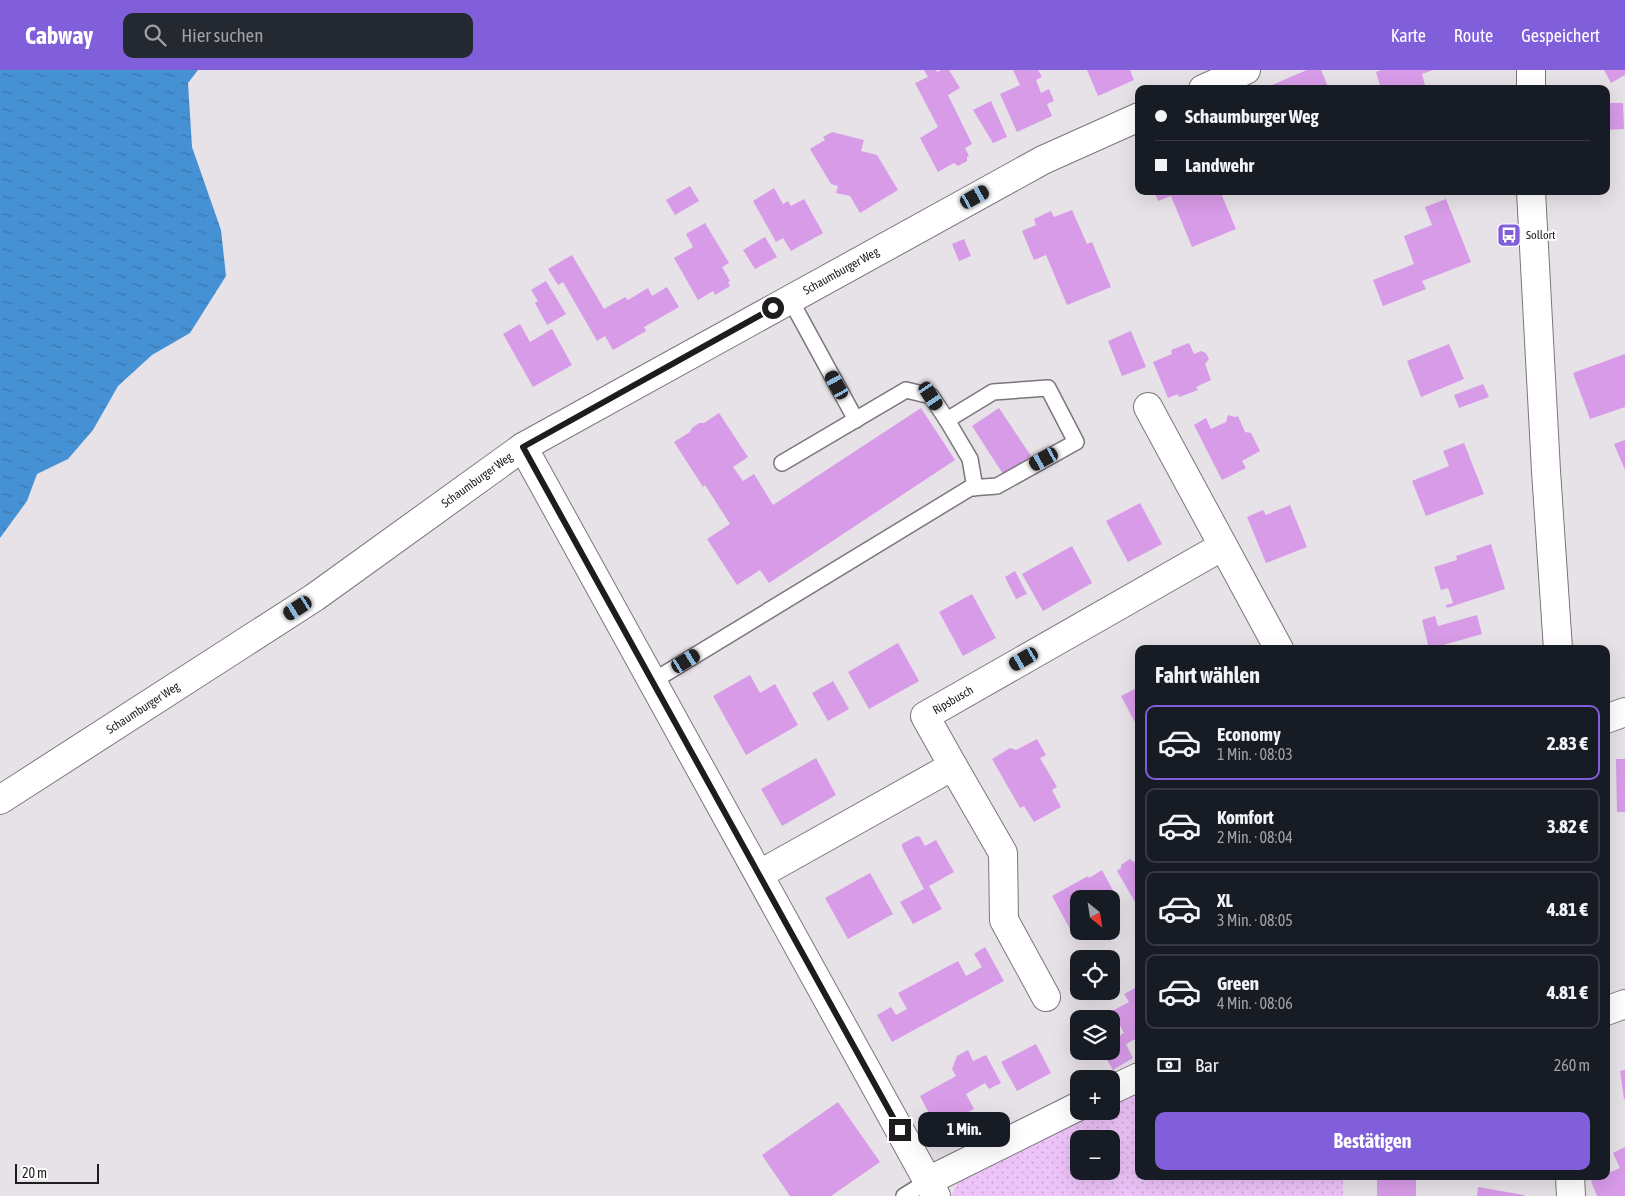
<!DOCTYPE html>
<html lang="de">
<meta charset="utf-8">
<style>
body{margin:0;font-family:"Asap Condensed",sans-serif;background:#242831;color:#f1f3f6;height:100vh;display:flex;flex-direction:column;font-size:19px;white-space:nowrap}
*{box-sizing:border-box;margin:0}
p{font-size:16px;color:#9ea1a6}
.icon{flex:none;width:28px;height:28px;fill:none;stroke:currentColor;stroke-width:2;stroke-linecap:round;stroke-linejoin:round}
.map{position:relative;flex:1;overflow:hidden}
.side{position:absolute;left:1135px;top:575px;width:475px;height:535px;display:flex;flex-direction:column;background:#171b24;border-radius:10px;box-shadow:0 5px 20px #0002}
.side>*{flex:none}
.banner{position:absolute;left:1135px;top:15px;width:475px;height:110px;border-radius:10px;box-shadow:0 5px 20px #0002;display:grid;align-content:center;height:110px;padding:0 20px;background:#171b24}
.needle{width:32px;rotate:150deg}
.buttons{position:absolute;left:1070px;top:820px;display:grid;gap:10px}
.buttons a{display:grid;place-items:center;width:50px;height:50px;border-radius:10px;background:#171b24;box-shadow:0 5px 20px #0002;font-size:25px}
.scale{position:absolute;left:15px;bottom:12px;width:84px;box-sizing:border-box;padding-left:5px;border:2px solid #1e1c1e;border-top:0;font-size:14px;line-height:18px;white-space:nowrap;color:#1e1c1e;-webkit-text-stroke:4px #fff;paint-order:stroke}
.end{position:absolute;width:22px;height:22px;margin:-11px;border:6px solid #1e1c1e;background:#fff;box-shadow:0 0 0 2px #fff}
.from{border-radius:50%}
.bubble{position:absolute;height:35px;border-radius:10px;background:#171b24;box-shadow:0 5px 20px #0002;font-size:16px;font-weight:700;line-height:35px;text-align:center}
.car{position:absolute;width:15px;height:30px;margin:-15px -8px;border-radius:6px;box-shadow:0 0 4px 1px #0007;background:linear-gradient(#222 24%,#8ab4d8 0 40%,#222 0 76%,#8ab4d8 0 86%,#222 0)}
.banner b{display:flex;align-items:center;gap:18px;height:48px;font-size:19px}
.banner b+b{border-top:1px solid #363941}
.banner i{width:12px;height:12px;background:#f1f3f6}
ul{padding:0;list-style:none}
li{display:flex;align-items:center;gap:15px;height:75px;margin:0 10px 8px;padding:0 10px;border:2px solid #363941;border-radius:10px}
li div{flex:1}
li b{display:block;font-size:19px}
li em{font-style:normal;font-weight:700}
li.on{border-color:#815fda}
li>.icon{width:45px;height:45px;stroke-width:1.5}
h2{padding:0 20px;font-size:22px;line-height:60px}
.pay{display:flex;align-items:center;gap:12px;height:55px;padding:0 20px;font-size:19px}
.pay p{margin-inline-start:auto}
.primary-button{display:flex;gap:10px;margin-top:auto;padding:10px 20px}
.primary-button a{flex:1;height:58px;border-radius:10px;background:#815fda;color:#fff;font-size:20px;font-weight:700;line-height:58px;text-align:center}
header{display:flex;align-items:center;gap:30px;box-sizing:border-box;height:70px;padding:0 25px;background:#815fda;color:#fff}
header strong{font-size:24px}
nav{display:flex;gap:28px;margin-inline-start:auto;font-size:18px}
.search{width:350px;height:45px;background:#242831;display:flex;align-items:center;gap:12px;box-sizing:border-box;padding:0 18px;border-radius:10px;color:#9ea1a6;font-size:19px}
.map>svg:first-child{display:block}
.grass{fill:url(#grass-dots);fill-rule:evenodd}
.water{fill:url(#water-ripples)}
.building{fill:#d89be8}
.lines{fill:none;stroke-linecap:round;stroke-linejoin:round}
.lane-casing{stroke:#7b767c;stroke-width:18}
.street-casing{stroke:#7b767c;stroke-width:30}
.lane{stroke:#fff;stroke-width:15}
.street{stroke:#fff;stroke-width:28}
.route{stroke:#1e1c1e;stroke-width:6}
.labels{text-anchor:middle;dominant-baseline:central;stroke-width:4;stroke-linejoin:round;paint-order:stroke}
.poi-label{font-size:12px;fill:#1e1c1e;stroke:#fff;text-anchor:start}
.street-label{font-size:12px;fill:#1e1c1e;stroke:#fff}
</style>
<header>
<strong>Cabway</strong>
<div class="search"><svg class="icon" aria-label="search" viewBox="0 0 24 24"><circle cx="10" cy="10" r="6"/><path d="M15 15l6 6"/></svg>Hier suchen</div>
<nav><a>Karte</a><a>Route</a><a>Gespeichert</a></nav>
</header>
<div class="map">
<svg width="1625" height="1126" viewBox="0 0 1625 1126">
<defs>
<pattern id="grass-dots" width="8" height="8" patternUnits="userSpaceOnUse" patternTransform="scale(1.25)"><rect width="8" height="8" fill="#eec3f9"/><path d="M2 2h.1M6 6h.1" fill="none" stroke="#cca7d5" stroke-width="1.8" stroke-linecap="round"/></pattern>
<pattern id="water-ripples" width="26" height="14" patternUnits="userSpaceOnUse" patternTransform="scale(1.25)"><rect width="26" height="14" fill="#4691d4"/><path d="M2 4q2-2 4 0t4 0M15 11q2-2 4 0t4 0" fill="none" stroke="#3a76ab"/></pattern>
</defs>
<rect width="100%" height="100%" fill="#e7e1e8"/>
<!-- grass -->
<path class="grass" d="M1139,1020V1106H1343V1126H952L960,1106L1094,1041H1111V1033ZM1079,1069H1111V1101H1079Z"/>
<!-- water -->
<polygon class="water" points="0,0 198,0 188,13 192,77 221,160 226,206 190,263 152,285 118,316 93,360 68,389 37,404 27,431 0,468"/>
<!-- building -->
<g class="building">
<polygon points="924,0 936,0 937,2 941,0 949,0 960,18 948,25 972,74 965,78 969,86 967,87 967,91 958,96 954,93 938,102 920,68 938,57 915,13 928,7"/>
<polygon points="1013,0 1038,0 1042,7 1036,10 1041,23 1049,19 1054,31 1047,34 1052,46 1017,62 1000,24 1020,15"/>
<polygon points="1087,0 1130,0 1134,10 1098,26"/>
<polygon points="1307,0 1321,0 1329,19 1274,19 1272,15"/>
<polygon points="1381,0 1433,0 1422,4 1426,19 1381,19 1376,2"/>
<polygon points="1604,0 1625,0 1625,5 1611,13"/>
<polygon points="991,31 1007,67 993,73 973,40"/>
<polygon points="1606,33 1623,33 1624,59 1606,60"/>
<polygon points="832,62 864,70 861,81 877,85 898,120 860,143 850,126 836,123 838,116 831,114 810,79 825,70 823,67"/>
<polygon points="690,116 699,131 675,145 666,130"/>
<polygon points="774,118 783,134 788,131 791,136 804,129 823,163 791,181 783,168 776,172 753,131"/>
<polygon points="1154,121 1220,121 1236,159 1192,177 1171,126 1158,131"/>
<polygon points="1446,129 1471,192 1422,211 1426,219 1383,236 1373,210 1414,194 1404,166 1432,155 1425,137"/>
<polygon points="1072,140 1087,174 1092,172 1111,217 1067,235 1046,185 1034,190 1022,161 1036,155 1034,149 1051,141 1054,147"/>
<polygon points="705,153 729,193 722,197 730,211 728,212 730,216 715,225 713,221 698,230 674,188 693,177 686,164"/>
<polygon points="765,167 777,187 755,199 743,180"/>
<polygon points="964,169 971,186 959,191 952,174"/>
<polygon points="572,185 604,239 625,227 628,230 648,218 652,226 667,217 679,237 644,257 646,261 613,280 605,266 597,271 563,212 558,215 548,199"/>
<polygon points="546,211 566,244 547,255 535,233 538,231 531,220"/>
<polygon points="520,254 530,272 552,259 572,295 533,317 503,264"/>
<polygon points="1131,261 1146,297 1122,306 1108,271"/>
<polygon points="1189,273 1194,284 1201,281 1206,283 1209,289 1205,294 1211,310 1196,317 1198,320 1179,327 1178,324 1168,328 1153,292 1172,284 1171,280"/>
<polygon points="1449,274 1464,309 1421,327 1407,291"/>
<polygon points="1625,284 1625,337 1590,349 1573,303"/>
<polygon points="1483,314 1489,327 1459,338 1454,325"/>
<polygon points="921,338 955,390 769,513 760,500 737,515 707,469 730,454 705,415 703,417 674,372 690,362 692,358 699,353 704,353 719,343 748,387 733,397 743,411 754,404 773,435"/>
<polygon points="999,338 1031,386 1003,404 972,356"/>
<polygon points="1228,345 1235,347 1238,346 1245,362 1251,363 1260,381 1242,391 1246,398 1222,410 1194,355 1206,348 1211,359 1226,352"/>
<polygon points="1625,370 1625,400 1614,374"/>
<polygon points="1464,373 1484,424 1426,446 1412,411 1449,396 1443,381"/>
<polygon points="1140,433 1162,474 1128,492 1106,451"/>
<polygon points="1290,435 1307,477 1266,493 1247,447 1263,440 1266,445"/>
<polygon points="1491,474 1505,519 1447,538 1446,535 1453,533 1448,518 1441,520 1434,497 1457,490 1456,486"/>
<polygon points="1072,476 1092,513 1043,541 1022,504"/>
<polygon points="1015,501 1027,524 1016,529 1005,507"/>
<polygon points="972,524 996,568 963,586 939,542"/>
<polygon points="1477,545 1482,564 1429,579 1422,550 1435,546 1438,556"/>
<polygon points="898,573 919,611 869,639 848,602"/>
<polygon points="750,605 760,623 775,614 798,655 746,685 713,626"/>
<polygon points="833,611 849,639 828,651 812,623"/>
<polygon points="1139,617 1139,660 1121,626"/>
<polygon points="1037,669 1046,685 1040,688 1057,717 1052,720 1061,737 1034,752 1024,736 1020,738 992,689 1010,678 1016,680"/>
<polygon points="816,688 836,725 782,756 761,719"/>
<polygon points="1616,689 1625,689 1625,742 1617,742"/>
<polygon points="917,766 920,767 925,776 936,770 954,802 929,816 942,839 913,854 900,832 924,819 902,777 902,774"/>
<polygon points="1130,789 1134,792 1139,789 1139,830 1135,832 1117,801 1121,798 1121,795"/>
<polygon points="1102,800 1118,830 1111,834 1111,829 1079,829 1079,854 1070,859 1052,826 1088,806 1089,808"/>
<polygon points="870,803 893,844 848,869 825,828"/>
<polygon points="985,877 1004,911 892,972 877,945 891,937 896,945 907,939 898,923 958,891 966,906 982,897 974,884"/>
<polygon points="1139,916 1139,967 1126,974 1133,988 1113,1000 1102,981 1111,981 1111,971 1124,963 1112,941 1129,932 1124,924"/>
<polygon points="1036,974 1051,1003 1017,1021 1001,992"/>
<polygon points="968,980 973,991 986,985 1001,1013 989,1019 985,1013 966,1024 974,1039 937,1059 920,1026 956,1006 952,999 957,986"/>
<polygon points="1625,1000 1625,1029 1624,1029 1620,1001"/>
<polygon points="838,1032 880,1092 831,1126 790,1126 762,1085"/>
<polygon points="1625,1077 1625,1126 1597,1126 1591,1111 1602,1106 1606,1106 1606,1104 1620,1098 1613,1083"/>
<rect x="1377" y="1106" width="39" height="20"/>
<polygon points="1478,1117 1524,1125 1524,1126 1477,1126"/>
</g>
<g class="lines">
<!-- lane casing -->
<g class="lane-casing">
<g id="lane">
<polyline points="790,229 856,350"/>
<polyline points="782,393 906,320 931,326 947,350"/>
<polyline points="653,611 970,418 997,416 1076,372 1048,318 993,322 947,350 970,389 975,418"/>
<polyline points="904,1126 928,1111"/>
</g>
</g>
<!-- street casing -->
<g class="street-casing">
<g id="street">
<polyline points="1203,19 1246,0"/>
<polyline points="1531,19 1531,0"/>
<polyline points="1531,121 1546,401 1558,579"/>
<polyline points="1148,337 1279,579"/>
<polyline points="523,377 936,1126"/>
<polyline points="1606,649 1625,642"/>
<polyline points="953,696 1003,783 1004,850 1046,927"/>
<polyline points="0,730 315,527 523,377 1043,90 1139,47"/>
<polyline points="760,804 953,696 925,646 1223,476"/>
<polyline points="1606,941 1625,934"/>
<polyline points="1111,1020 1139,1007"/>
<polyline points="1570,1106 1571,1126"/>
<polyline points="928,1111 1079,1036"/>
</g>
</g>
<!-- lane -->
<use href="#lane" class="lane"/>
<!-- street -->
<use href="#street" class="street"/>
</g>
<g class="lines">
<!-- route -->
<polyline class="route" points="773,238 523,377 900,1060"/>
</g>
<!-- icons -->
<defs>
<g id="bus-square" transform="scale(1.25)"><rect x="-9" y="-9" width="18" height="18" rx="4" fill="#815fda" stroke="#fff"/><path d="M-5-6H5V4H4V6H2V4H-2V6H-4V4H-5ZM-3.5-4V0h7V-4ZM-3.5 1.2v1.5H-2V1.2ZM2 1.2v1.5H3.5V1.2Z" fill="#fff"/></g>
</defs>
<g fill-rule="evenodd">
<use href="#bus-square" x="1509" y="165"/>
</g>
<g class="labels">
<!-- poi labels -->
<g class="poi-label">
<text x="1526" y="165">Sollort</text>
</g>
<!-- street labels -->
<g class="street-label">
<text transform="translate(841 201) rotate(-29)">Schaumburger Weg</text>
<text transform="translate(477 410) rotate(-36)">Schaumburger Weg</text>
<text transform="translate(953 630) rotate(-30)">Ripsbusch</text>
<text transform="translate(143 638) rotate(-33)">Schaumburger Weg</text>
</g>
</g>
</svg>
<div class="buttons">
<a><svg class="needle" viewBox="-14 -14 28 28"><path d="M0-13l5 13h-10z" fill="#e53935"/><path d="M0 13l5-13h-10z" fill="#9ea1a6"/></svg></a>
<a><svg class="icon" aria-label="locate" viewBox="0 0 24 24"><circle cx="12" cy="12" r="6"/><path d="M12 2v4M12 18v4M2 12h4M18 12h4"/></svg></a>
<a><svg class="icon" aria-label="layers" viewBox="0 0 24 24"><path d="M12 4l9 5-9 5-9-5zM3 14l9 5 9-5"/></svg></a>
<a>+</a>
<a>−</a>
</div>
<div class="scale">20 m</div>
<i class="end from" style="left:773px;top:238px"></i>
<i class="end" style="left:900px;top:1060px"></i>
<div class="bubble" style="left:918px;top:1042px;width:92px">1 Min.</div>
<i class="car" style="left:975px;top:127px;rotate:61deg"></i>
<i class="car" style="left:837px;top:315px;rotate:331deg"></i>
<i class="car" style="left:931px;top:326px;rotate:147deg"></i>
<i class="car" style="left:1044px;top:389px;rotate:241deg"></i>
<i class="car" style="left:298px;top:538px;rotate:237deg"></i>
<i class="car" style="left:1024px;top:589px;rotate:240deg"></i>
<i class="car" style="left:686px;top:591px;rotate:59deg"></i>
<div class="banner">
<b><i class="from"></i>Schaumburger Weg</b>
<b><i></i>Landwehr</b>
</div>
<section class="side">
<h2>Fahrt wählen</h2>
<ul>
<li class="on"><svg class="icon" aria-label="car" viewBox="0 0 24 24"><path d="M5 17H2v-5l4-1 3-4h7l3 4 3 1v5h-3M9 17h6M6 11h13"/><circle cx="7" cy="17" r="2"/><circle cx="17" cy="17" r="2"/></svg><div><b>Economy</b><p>1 Min. · 08:03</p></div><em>2.83 €</em></li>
<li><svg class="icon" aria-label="car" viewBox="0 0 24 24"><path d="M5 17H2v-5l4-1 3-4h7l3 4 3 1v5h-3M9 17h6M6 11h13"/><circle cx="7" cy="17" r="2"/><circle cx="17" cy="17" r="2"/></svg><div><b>Komfort</b><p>2 Min. · 08:04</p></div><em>3.82 €</em></li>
<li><svg class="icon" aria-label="car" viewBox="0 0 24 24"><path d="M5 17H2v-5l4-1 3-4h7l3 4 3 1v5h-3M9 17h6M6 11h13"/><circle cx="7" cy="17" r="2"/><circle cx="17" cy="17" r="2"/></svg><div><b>XL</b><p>3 Min. · 08:05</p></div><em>4.81 €</em></li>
<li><svg class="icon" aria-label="car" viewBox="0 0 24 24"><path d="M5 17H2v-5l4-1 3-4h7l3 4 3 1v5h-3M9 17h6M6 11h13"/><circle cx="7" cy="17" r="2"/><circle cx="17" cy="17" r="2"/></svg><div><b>Green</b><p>4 Min. · 08:06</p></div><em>4.81 €</em></li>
</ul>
<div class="pay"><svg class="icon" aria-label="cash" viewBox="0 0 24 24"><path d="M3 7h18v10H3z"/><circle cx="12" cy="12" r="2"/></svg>Bar<p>260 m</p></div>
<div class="primary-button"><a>Bestätigen</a></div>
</section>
</div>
